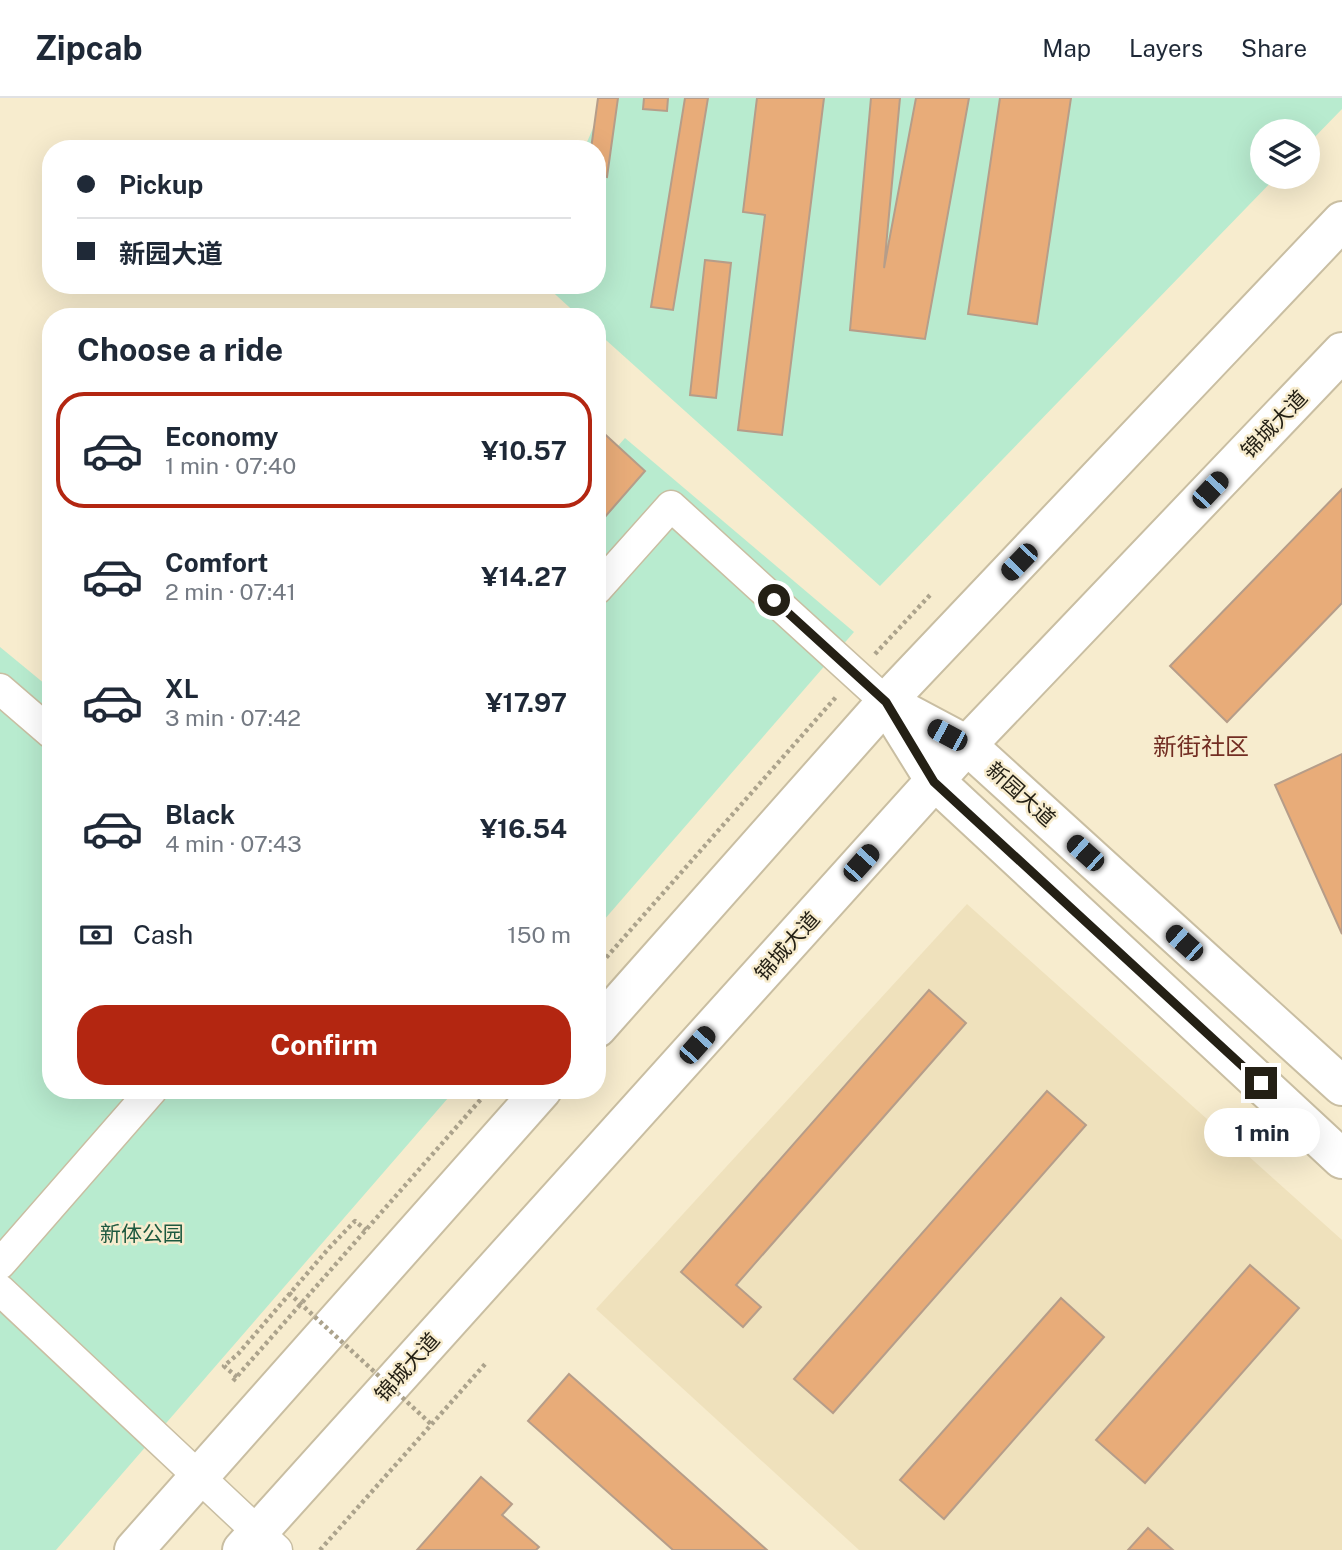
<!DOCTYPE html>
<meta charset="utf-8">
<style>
body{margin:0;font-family:"Public Sans","Noto Sans SC",sans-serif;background:#f2f2f3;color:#1f2937;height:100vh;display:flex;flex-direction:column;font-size:26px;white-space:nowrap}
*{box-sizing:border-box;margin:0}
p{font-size:23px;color:#747a83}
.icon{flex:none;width:38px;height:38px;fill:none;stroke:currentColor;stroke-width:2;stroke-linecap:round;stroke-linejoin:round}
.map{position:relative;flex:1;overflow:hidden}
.sheet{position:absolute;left:42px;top:210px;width:564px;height:791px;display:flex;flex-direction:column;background:#fff;border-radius:28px;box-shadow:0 7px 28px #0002}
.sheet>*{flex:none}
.top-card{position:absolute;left:42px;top:42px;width:564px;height:154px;border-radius:28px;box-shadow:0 7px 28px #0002;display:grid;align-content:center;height:154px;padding:0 35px;background:#fff}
.buttons{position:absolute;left:1250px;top:21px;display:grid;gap:14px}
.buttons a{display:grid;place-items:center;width:70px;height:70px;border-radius:50%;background:#fff;box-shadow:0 7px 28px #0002;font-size:35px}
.end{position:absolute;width:32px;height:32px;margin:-16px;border:9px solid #242015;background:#fff;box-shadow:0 0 0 4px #fff}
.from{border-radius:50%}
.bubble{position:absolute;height:49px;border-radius:24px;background:#fff;box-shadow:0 7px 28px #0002;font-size:23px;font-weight:700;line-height:49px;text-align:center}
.car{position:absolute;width:21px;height:42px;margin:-21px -10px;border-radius:9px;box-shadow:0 0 5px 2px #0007;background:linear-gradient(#222 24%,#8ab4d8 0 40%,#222 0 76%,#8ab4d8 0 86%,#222 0)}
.top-card b{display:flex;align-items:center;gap:24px;height:66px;font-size:26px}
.top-card b+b{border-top:2px solid #e0e1e3}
.top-card i{width:18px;height:18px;background:#1f2937}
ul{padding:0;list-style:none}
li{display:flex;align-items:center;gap:21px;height:116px;margin:0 14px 10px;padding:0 21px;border:4px solid transparent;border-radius:28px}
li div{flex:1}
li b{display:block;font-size:26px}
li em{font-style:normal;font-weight:700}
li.active{border-color:#b32611}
li>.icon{width:63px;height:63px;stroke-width:1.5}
h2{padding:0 35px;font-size:32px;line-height:84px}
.pay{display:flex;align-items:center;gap:18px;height:77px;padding:0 35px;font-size:26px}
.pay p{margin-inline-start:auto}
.cta{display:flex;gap:14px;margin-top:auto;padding:14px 35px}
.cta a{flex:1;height:80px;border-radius:28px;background:#b32611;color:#fff;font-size:28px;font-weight:700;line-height:80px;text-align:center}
header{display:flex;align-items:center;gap:42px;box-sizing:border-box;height:98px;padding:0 35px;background:#fff;border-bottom:2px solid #e0e1e3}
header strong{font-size:33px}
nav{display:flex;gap:38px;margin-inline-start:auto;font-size:24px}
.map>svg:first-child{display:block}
.built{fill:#efe1bc}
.green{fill:#b8ebcf}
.building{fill:#e8ac79;stroke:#b69d89;stroke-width:2}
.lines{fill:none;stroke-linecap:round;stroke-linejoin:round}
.street-casing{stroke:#c9bea2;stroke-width:33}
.secondary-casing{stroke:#c9bea2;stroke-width:42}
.path{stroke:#aca38c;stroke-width:4.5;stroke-dasharray:3.5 3.5;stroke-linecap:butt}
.street{stroke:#fff;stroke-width:30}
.secondary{stroke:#fff;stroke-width:38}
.path-bridge{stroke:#aca38c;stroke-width:4.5;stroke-dasharray:3.5 3.5;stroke-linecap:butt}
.route{stroke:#242015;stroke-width:9}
.labels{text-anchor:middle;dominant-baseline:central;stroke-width:5;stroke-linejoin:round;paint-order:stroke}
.street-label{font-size:21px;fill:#242015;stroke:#f7ecce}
.park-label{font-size:21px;fill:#1d593f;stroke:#f7ecce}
.quarter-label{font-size:24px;fill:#722d22;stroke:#f7ecce}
</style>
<header>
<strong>Zipcab</strong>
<nav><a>Map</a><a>Layers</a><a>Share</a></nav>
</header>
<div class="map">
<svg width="1342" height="1452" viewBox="0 0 1342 1452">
<rect width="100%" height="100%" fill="#f7ecce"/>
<!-- built -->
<polygon class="built" points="967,806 1342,1142 1342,1452 859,1452 596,1211"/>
<!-- green -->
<g class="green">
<polygon points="606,0 1342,0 1342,11 1307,47 1307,33 1262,33 1262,79 1276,79 880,488 597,234 597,219 580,219 545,187 597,187 597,51 584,51"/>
<polygon points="625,340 854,534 597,830 597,372"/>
<polygon points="0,549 51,591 51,992 455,992 56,1452 0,1452"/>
</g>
<!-- building -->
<g class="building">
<polygon points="598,0 618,0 607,79 597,77 597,51 591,51"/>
<polygon points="644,0 668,0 667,13 643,11"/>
<polygon points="685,0 708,0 673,212 651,209"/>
<polygon points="757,0 824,0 782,337 738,332 765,117 743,114"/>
<polygon points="871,0 900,0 884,170 916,0 969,0 925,241 850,232"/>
<polygon points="1000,0 1071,0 1037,226 968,216"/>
<polygon points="705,162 731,165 716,300 690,297"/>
<polygon points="597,329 645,373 597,428"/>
<polygon points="1342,391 1342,505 1227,624 1170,568"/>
<polygon points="1342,656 1342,836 1275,687"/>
<polygon points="929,892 966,925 736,1187 761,1209 743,1229 681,1174"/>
<polygon points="1047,993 1086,1027 833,1315 794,1281"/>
<polygon points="1250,1167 1299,1210 1145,1385 1096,1342"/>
<polygon points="1061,1200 1104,1239 944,1421 900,1382"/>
<polygon points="569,1276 767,1452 673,1452 528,1323"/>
<polygon points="481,1379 512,1406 502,1417 539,1449 536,1452 417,1452"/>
<polygon points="1148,1430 1173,1452 1128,1452"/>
</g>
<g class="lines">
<!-- street casing -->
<g class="street-casing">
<g id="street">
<polyline points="597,491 671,408 886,604"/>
<polyline points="0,591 51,635"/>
<polyline points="0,1166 152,992"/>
<polyline points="0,1192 277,1452"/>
</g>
</g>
<!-- secondary casing -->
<g class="secondary-casing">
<g id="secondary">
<polyline points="886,604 935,683 1342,1061"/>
<polyline points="888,605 967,647 1342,988"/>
<polyline points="597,930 886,604 1342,123"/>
<polyline points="134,1452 542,992"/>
<polyline points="242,1452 967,647 1342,254"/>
</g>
</g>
<!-- path -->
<g class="path">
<polyline points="875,556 931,496"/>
<polyline points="597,870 836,599"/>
<polyline points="237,1279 224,1268 238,1256 329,1150 355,1123 366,1132"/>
<polyline points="233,1283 489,992"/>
<polyline points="320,1452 486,1265"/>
</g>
<!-- street -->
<use href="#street" class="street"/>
<!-- secondary -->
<use href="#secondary" class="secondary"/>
<!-- path-bridge -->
<polyline class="path-bridge" points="289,1195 432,1327"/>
</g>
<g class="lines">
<!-- route -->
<polyline class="route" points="774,502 886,604 934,684 1261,985"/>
</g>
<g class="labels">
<!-- street labels -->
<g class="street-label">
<text transform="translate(1274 326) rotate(-46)">锦城大道</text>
<text transform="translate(1021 696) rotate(42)">新园大道</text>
<text transform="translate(787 848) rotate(-48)">锦城大道</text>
<text transform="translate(407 1269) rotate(-48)">锦城大道</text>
</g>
<!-- park labels -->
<g class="park-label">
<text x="142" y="1135">新体公园</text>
</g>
<!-- quarter labels -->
<g class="quarter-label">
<text x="1201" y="648">新街社区</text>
</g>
</g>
</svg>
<div class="buttons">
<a><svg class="icon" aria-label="layers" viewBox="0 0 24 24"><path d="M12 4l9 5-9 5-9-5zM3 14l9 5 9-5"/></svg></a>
</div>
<i class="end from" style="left:774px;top:502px"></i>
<i class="end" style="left:1261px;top:985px"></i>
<div class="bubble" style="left:1204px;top:1010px;width:116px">1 min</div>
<i class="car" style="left:1210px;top:392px;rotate:43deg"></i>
<i class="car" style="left:1019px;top:464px;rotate:224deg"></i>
<i class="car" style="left:947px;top:637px;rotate:298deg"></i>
<i class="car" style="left:1085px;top:755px;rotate:312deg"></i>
<i class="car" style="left:861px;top:765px;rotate:42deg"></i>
<i class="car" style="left:1184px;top:845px;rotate:312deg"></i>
<i class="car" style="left:697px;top:947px;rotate:42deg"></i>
<div class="top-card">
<b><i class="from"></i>Pickup</b>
<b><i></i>新园大道</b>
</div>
<section class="sheet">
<h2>Choose a ride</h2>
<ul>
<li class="active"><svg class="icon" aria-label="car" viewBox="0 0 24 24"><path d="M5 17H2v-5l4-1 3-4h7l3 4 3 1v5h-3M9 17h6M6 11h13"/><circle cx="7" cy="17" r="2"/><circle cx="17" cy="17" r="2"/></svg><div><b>Economy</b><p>1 min · 07:40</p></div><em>¥10.57</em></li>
<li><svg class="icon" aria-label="car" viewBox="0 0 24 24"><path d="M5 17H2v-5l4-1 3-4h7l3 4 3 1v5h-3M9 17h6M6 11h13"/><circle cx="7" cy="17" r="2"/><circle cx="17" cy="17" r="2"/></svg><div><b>Comfort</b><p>2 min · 07:41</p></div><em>¥14.27</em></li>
<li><svg class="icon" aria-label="car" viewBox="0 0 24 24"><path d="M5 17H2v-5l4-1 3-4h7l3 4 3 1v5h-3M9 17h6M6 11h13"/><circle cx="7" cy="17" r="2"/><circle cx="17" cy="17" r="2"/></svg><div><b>XL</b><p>3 min · 07:42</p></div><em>¥17.97</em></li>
<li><svg class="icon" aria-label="car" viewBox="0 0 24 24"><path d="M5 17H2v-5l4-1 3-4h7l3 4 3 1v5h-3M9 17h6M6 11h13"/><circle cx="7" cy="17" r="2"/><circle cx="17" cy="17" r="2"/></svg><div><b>Black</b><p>4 min · 07:43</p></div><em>¥16.54</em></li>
</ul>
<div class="pay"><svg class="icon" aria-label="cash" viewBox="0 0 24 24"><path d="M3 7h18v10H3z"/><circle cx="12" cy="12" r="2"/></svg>Cash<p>150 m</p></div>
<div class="cta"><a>Confirm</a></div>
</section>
</div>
